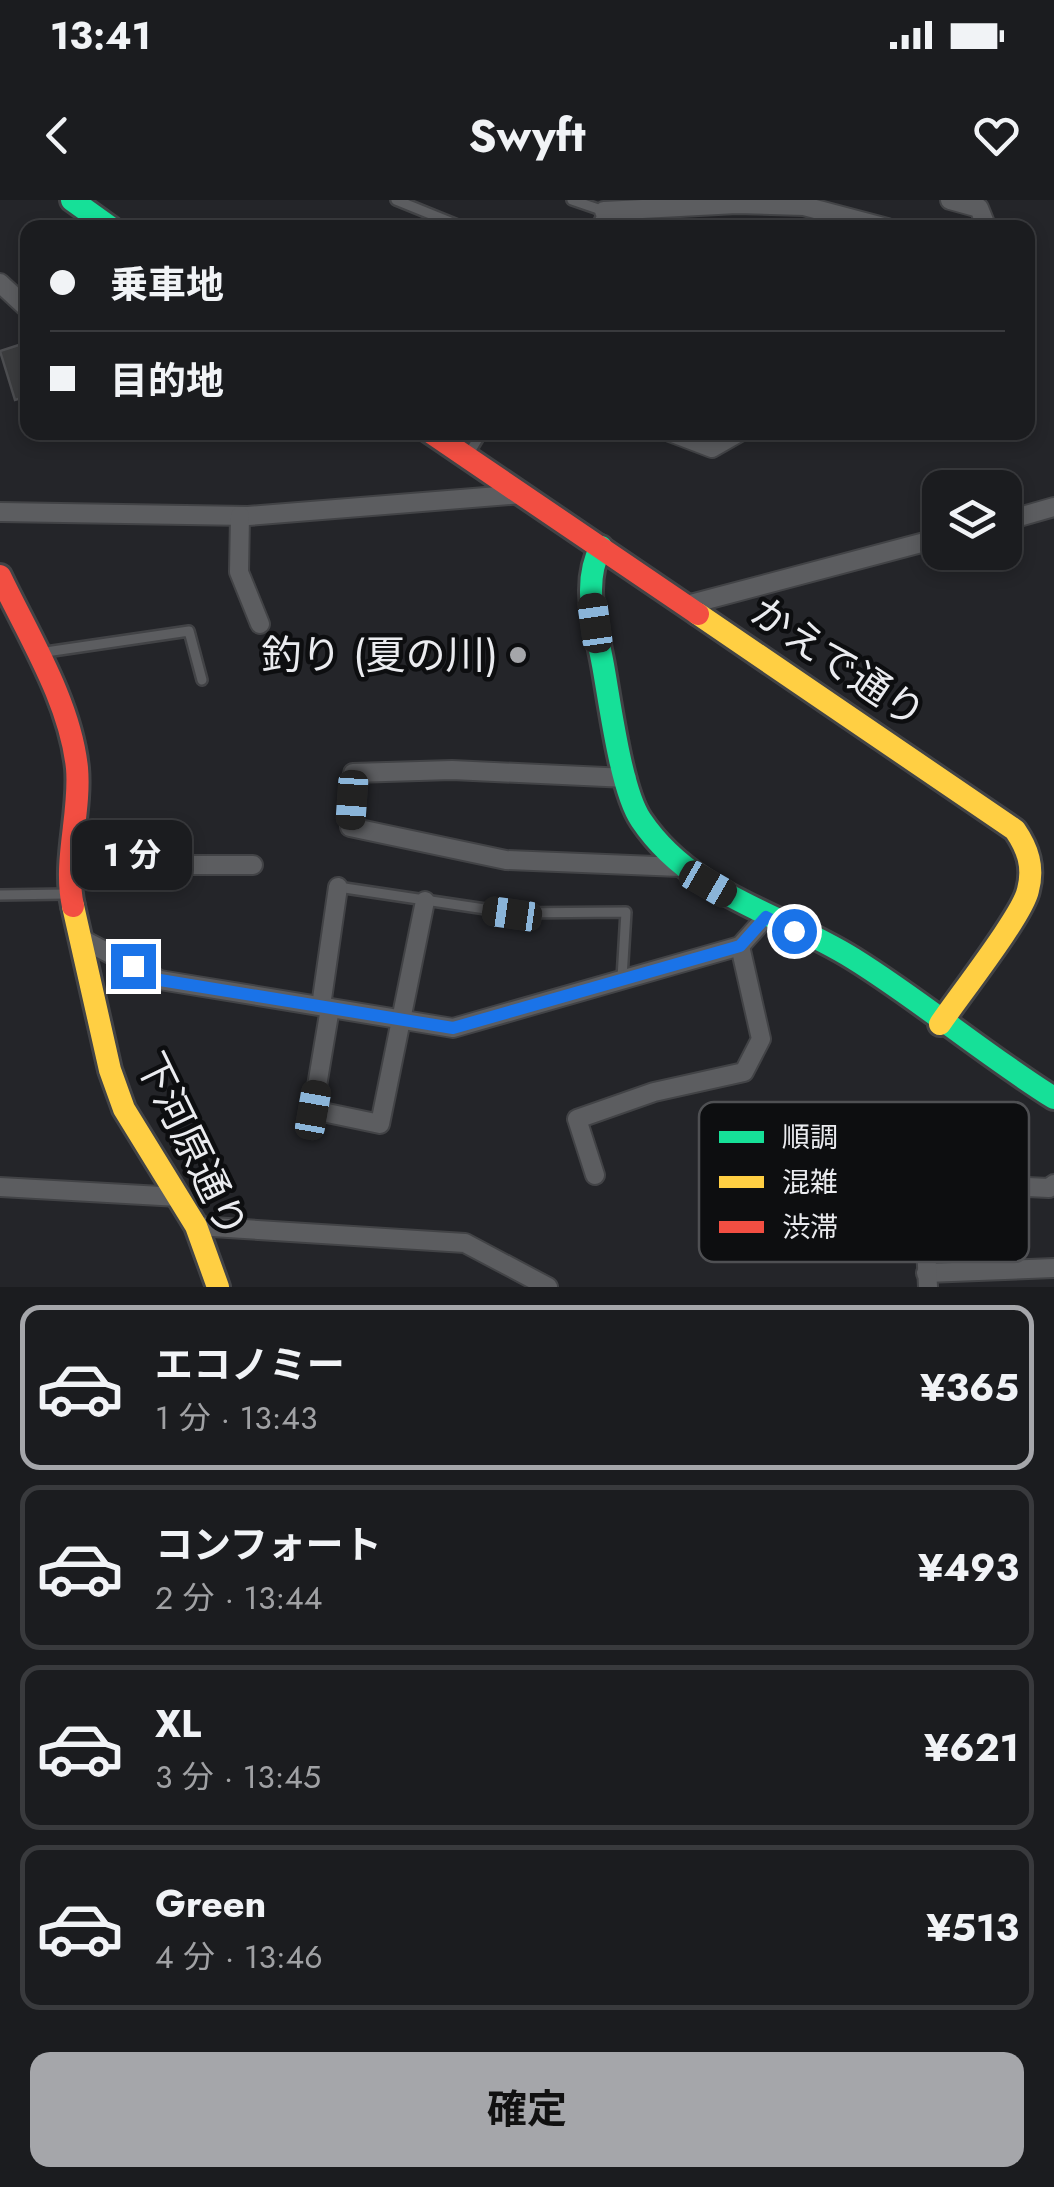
<!DOCTYPE html>
<html lang="ja">
<meta charset="utf-8">
<style>
body{margin:0;font-family:Jost,"Noto Sans JP",sans-serif;background:#28292c;color:#f1f3f6;height:100vh;display:flex;flex-direction:column;font-size:38px;white-space:nowrap}
*{box-sizing:border-box;margin:0}
p{font-size:32px;color:#a0a1a4}
.icon{flex:none;width:55px;height:55px;fill:none;stroke:currentColor;stroke-width:2;stroke-linecap:round;stroke-linejoin:round}
.map{position:relative;height:1087px;overflow:hidden}
.drawer{display:flex;flex-direction:column;background:#1b1c1f;flex:1}
.drawer>*{flex:none}
.guide{position:absolute;left:20px;top:20px;width:1015px;height:220px;border-radius:20px;box-shadow:0 5px 15px #0003,0 0 0 2px #393a3d;display:grid;align-content:center;height:220px;padding:0 30px;background:#1b1c1f}
.buttons{position:absolute;left:922px;top:270px;display:grid;gap:20px}
.buttons a{display:grid;place-items:center;width:100px;height:100px;border-radius:20px;background:#1b1c1f;box-shadow:0 5px 15px #0003,0 0 0 2px #393a3d;font-size:50px}
.end{position:absolute;width:45px;height:45px;margin:-22px;border:12px solid #1a73e8;background:#fff;box-shadow:0 0 0 5px #fff}
.from{border-radius:50%}
.bubble{position:absolute;height:70px;border-radius:20px;background:#1b1c1f;box-shadow:0 5px 15px #0003,0 0 0 2px #393a3d;font-size:32px;font-weight:700;line-height:70px;text-align:center}
.car{position:absolute;width:30px;height:60px;margin:-30px -15px;border-radius:12px;box-shadow:0 0 8px 2px #0007;background:linear-gradient(#222 24%,#8ab4d8 0 40%,#222 0 76%,#8ab4d8 0 86%,#222 0)}
.guide b{display:flex;align-items:center;gap:35px;height:95px;font-size:38px}
.guide b+b{border-top:2px solid #393a3d}
.guide i{width:25px;height:25px;background:#f1f3f6}
ul{padding:18px 0 0;list-style:none}
li{display:flex;align-items:center;gap:30px;height:165px;margin:0 20px 15px;padding:0 10px;border:5px solid #393a3d;border-radius:20px}
li div{flex:1}
li b{display:block;font-size:38px}
li em{font-style:normal;font-weight:700}
li.active{border-color:#a5a6aa}
li>.icon{width:90px;height:90px;stroke-width:1.5}
.cta{display:flex;gap:20px;margin-top:auto;padding:20px 30px}
.cta a{flex:1;height:115px;border-radius:20px;background:#a5a6aa;color:#111;font-size:40px;font-weight:700;line-height:115px;text-align:center}
.status{display:flex;justify-content:space-between;align-items:center;height:70px;padding:0 50px;background:#1b1c1f;direction:ltr}
.status svg{height:28px;fill:currentColor}
header{display:flex;justify-content:space-between;align-items:center;height:130px;padding:0 30px;background:#1b1c1f;font-size:45px;font-weight:700}
.map>svg:first-child{display:block}
.building{fill:#3b3c3e;stroke:#4c4d50;stroke-width:2.5}
.lines{fill:none;stroke-linecap:round;stroke-linejoin:round}
.lane-casing{stroke:#424346;stroke-width:14}
.street-casing{stroke:#424346;stroke-width:22}
.fast-casing{stroke:#424346;stroke-width:28}
.slow-casing{stroke:#424346;stroke-width:28}
.jam-casing{stroke:#424346;stroke-width:28}
.lane{stroke:#5c5d60;stroke-width:9}
.street{stroke:#5c5d60;stroke-width:18}
.fast{stroke:#16e098;stroke-width:22}
.slow{stroke:#ffcf43;stroke-width:22}
.jam{stroke:#f24e42;stroke-width:22}
.route{stroke:#1a73e8;stroke-width:12}
.poi-dot{fill:#a5a6aa;stroke:#0d0e10;stroke-width:4}
.labels{text-anchor:middle;dominant-baseline:central;stroke-width:9;stroke-linejoin:round;paint-order:stroke}
.poi-label{font-size:40px;fill:#eaebef;stroke:#0d0e10;text-anchor:end}
.street-label{font-size:40px;fill:#eaebef;stroke:#0d0e10}
.key{fill:#0d0e10;stroke:#4f5053;stroke-width:2.5}
.key-label{font-size:28px;fill:#eaebef}
</style>
<div class="status"><b>13:41</b><svg viewBox="0 0 49 12"><path d="M0 12V9h3v3zM5 12V6h3v6zM10 12V3h3v9zM15 12V0h3v12zM26 1h20v11H26zM47 4h2v5h-2z"/></svg></div>
<header><svg class="icon" aria-label="back" viewBox="0 0 24 24"><path d="M15 5l-7 7 7 7"/></svg>Swyft<svg class="icon" aria-label="heart" viewBox="0 0 24 24"><path d="M12 20l-8-8c-3-5 5-10 8-4 3-6 11-1 8 4z"/></svg></header>
<div class="map">
<svg width="1054" height="1087" viewBox="0 0 1054 1087">
<rect width="100%" height="100%" fill="#242529"/>
<!-- building -->
<polygon class="building" points="28,142 28,196 15,200 0,151"/>
<g class="lines">
<!-- lane casing -->
<g class="lane-casing">
<g id="lane">
<polyline points="396,0 465,28"/>
<polyline points="572,0 604,11 596,28"/>
<polyline points="468,255 482,232"/>
<polyline points="39,453 189,431 202,480"/>
<polyline points="338,687 512,713 626,712 622,778"/>
<polyline points="0,695 67,694"/>
</g>
</g>
<!-- street casing -->
<g class="street-casing">
<g id="street">
<polyline points="950,0 979,8 987,28"/>
<polyline points="604,11 737,4 804,6 887,28"/>
<polyline points="0,83 28,109"/>
<polyline points="670,232 712,248 740,232"/>
<polyline points="0,312 248,316 522,294"/>
<polyline points="240,316 239,372 260,424"/>
<polyline points="1005,321 1054,307"/>
<polyline points="687,405 940,338"/>
<polyline points="627,578 452,570 353,573 350,627 506,660 680,667"/>
<polyline points="72,666 116,656 141,665 253,665"/>
<polyline points="78,737 160,780 453,828 740,746 766,717"/>
<polyline points="321,806 338,687"/>
<polyline points="330,808 313,910 380,924 425,701"/>
<polyline points="595,975 577,919 654,892 744,872 761,839 740,746"/>
<polyline points="0,987 179,997"/>
<polyline points="196,1026 465,1043 548,1087"/>
<polyline points="926,1073 1054,1068"/>
<polyline points="928,1087 923,982 1049,988 1054,984"/>
</g>
</g>
<!-- fast casing -->
<g class="fast-casing">
<g id="fast">
<polyline points="72,0 111,28"/>
<path d="M601,347C581,384 596,426 603,465C610,503 621,591 641,620C692,696 781,713 854,759C923,802 985,855 1054,898"/>
</g>
</g>
<!-- slow casing -->
<g class="slow-casing">
<g id="slow">
<path d="M698,414L1015,630C1028,649 1034,667 1028,690C1023,715 958,797 940,824"/>
<polyline points="73,706 110,870 124,909 196,1026 218,1087"/>
</g>
</g>
<!-- jam casing -->
<g class="jam-casing">
<g id="jam">
<polyline points="430,232 698,414"/>
<path d="M0,376C28,435 70,501 77,568C81,613 63,661 73,706"/>
</g>
</g>
<!-- lane -->
<use href="#lane" class="lane"/>
<!-- street -->
<use href="#street" class="street"/>
<!-- fast -->
<use href="#fast" class="fast"/>
<!-- slow -->
<use href="#slow" class="slow"/>
<!-- jam -->
<use href="#jam" class="jam"/>
</g>
<g class="lines">
<!-- route -->
<polyline class="route" points="133,766 160,780 453,828 740,746 766,717 794,731"/>
</g>
<!-- markers -->
<circle class="poi-dot" cx="518" cy="455" r="10"/>
<g class="labels">
<!-- poi labels -->
<g class="poi-label">
<text x="498" y="455">釣り (夏の川)</text>
</g>
<!-- street labels -->
<g class="street-label">
<text transform="translate(838 462) rotate(34)">かえで通り</text>
<text transform="translate(192 945) rotate(64)">下河原通り</text>
</g>
</g>
<!-- legend -->
<rect x="699" y="902" width="330" height="160" rx="15" class="key"/>
<rect x="719" y="931" width="45" height="12" fill="#16e098"/>
<rect x="719" y="976" width="45" height="12" fill="#ffcf43"/>
<rect x="719" y="1021" width="45" height="12" fill="#f24e42"/>
<g class="key-label">
<text x="782" y="947">順調</text>
<text x="782" y="992">混雑</text>
<text x="782" y="1037">渋滞</text>
</g>
</svg>
<div class="buttons">
<a><svg class="icon" aria-label="layers" viewBox="0 0 24 24"><path d="M12 4l9 5-9 5-9-5zM3 14l9 5 9-5"/></svg></a>
</div>
<i class="end from" style="left:794px;top:731px"></i>
<i class="end" style="left:133px;top:766px"></i>
<div class="bubble" style="left:72px;top:620px;width:120px">1 分</div>
<i class="car" style="left:595px;top:423px;rotate:352deg"></i>
<i class="car" style="left:352px;top:600px;rotate:184deg"></i>
<i class="car" style="left:708px;top:684px;rotate:120deg"></i>
<i class="car" style="left:512px;top:714px;rotate:278deg"></i>
<i class="car" style="left:313px;top:910px;rotate:10deg"></i>
<div class="guide">
<b><i class="from"></i>乗車地</b>
<b><i></i>目的地</b>
</div>
</div>
<section class="drawer">
<ul>
<li class="active"><svg class="icon" aria-label="car" viewBox="0 0 24 24"><path d="M5 17H2v-5l4-1 3-4h7l3 4 3 1v5h-3M9 17h6M6 11h13"/><circle cx="7" cy="17" r="2"/><circle cx="17" cy="17" r="2"/></svg><div><b>エコノミー</b><p>1 分 · 13:43</p></div><em>¥365</em></li>
<li><svg class="icon" aria-label="car" viewBox="0 0 24 24"><path d="M5 17H2v-5l4-1 3-4h7l3 4 3 1v5h-3M9 17h6M6 11h13"/><circle cx="7" cy="17" r="2"/><circle cx="17" cy="17" r="2"/></svg><div><b>コンフォート</b><p>2 分 · 13:44</p></div><em>¥493</em></li>
<li><svg class="icon" aria-label="car" viewBox="0 0 24 24"><path d="M5 17H2v-5l4-1 3-4h7l3 4 3 1v5h-3M9 17h6M6 11h13"/><circle cx="7" cy="17" r="2"/><circle cx="17" cy="17" r="2"/></svg><div><b>XL</b><p>3 分 · 13:45</p></div><em>¥621</em></li>
<li><svg class="icon" aria-label="car" viewBox="0 0 24 24"><path d="M5 17H2v-5l4-1 3-4h7l3 4 3 1v5h-3M9 17h6M6 11h13"/><circle cx="7" cy="17" r="2"/><circle cx="17" cy="17" r="2"/></svg><div><b>Green</b><p>4 分 · 13:46</p></div><em>¥513</em></li>
</ul>
<div class="cta"><a>確定</a></div>
</section>
